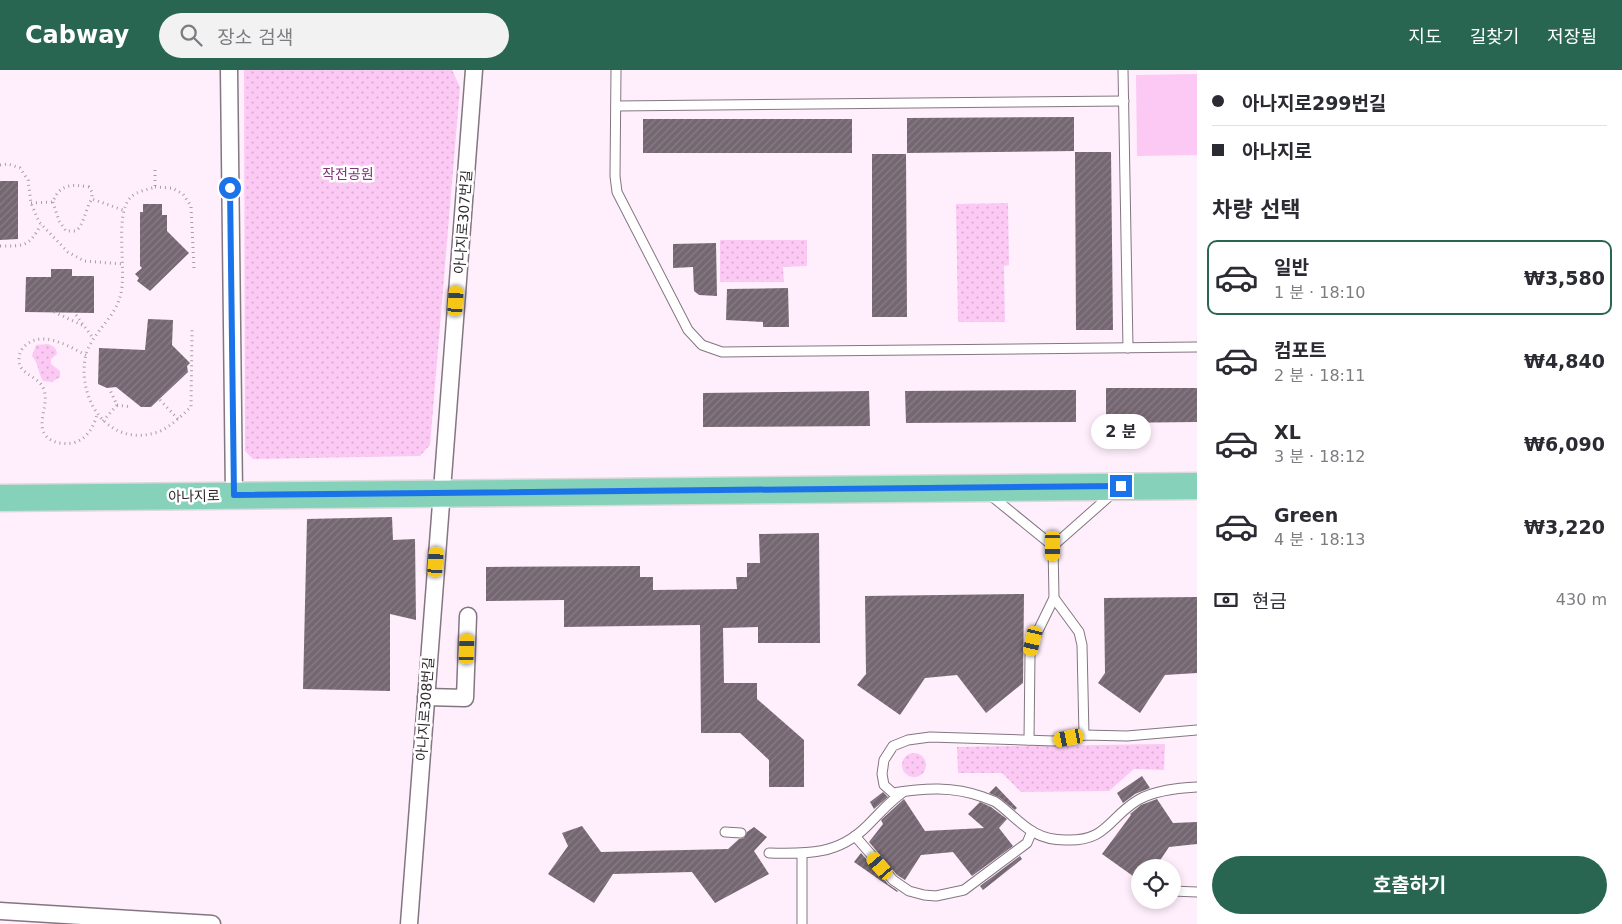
<!DOCTYPE html>
<html lang="ko">
<meta charset="utf-8">
<style>
body{margin:0;font-family:"DejaVu Sans","Noto Sans KR",sans-serif;background:#f2f2f3;color:#2b2b33;height:100vh;display:flex;flex-direction:column;font-size:19px;white-space:nowrap}
*{box-sizing:border-box;margin:0}
p{font-size:16px;color:#7c7c81}
.icon{flex:none;width:28px;height:28px;fill:none;stroke:currentColor;stroke-width:2;stroke-linecap:round;stroke-linejoin:round}
.map{position:relative;flex:1;overflow:hidden}
.drawer{display:flex;flex-direction:column;background:#fff;width:425px}
.drawer>*{flex:none}
.banner{display:grid;align-content:center;height:110px;padding:0 15px;background:#fff}
.buttons{position:absolute;left:1131px;top:789px;display:grid;gap:10px}
.buttons a{display:grid;place-items:center;width:50px;height:50px;border-radius:50%;background:#fff;box-shadow:0 2px 8px #0003;font-size:25px}
.end{position:absolute;width:22px;height:22px;margin:-11px;border:6px solid #1a73e8;background:#fff;box-shadow:0 0 0 2px #fff}
.from{border-radius:50%}
.bubble{position:absolute;height:35px;border-radius:18px;background:#fff;box-shadow:0 2px 8px #0003;font-size:16px;font-weight:700;line-height:35px;text-align:center}
.car{position:absolute;width:15px;height:30px;margin:-15px -8px;border-radius:6px;box-shadow:0 0 4px 1px #0007;background:linear-gradient(#f5c518 24%,#345 0 40%,#f5c518 0 76%,#345 0 86%,#f5c518 0)}
.banner b{display:flex;align-items:center;gap:18px;height:48px;font-size:19px}
.banner b+b{border-top:1px solid #e1e1e2}
.banner i{width:12px;height:12px;background:#2b2b33}
ul{padding:0;list-style:none}
li{display:flex;align-items:center;gap:15px;height:75px;margin:0 10px 8px;padding:0 5px;border:2px solid transparent;border-radius:10px}
li div{flex:1}
li b{display:block;font-size:19px}
li em{font-style:normal;font-weight:700}
li.active{border-color:#296651}
li>.icon{width:45px;height:45px;stroke-width:1.5}
h2{padding:0 15px;font-size:22px;line-height:60px}
.pay{display:flex;align-items:center;gap:12px;height:55px;padding:0 15px;font-size:19px}
.pay p{margin-inline-start:auto}
.cta{display:flex;gap:10px;margin-top:auto;padding:10px 15px}
.cta a{flex:1;height:58px;border-radius:30px;background:#296651;color:#fff;font-size:20px;font-weight:700;line-height:58px;text-align:center}
header{display:flex;align-items:center;gap:30px;box-sizing:border-box;height:70px;padding:0 25px;background:#296651;color:#fff}
header strong{font-size:24px}
nav{display:flex;gap:28px;margin-inline-start:auto;font-size:18px}
.search{width:350px;height:45px;background:#f2f2f3;display:flex;align-items:center;gap:12px;box-sizing:border-box;padding:0 18px;border-radius:28px;color:#7c7c81;font-size:19px}
main{display:flex;flex:1;min-height:0}
.map>svg:first-child{display:block}
.green{fill:#fbc9f3}
.park{fill:url(#park-dots)}
.building{fill:url(#building-hatch)}
.lines{fill:none;stroke-linecap:round;stroke-linejoin:round}
.lane-casing{stroke:#837681;stroke-width:11}
.street-casing{stroke:#837681;stroke-width:19}
.primary-casing{stroke:#dad9da;stroke-width:29}
.path{stroke:#a89da6;stroke-width:3;stroke-dasharray:1 4;stroke-linecap:butt}
.lane{stroke:#fff;stroke-width:9}
.street{stroke:#fff;stroke-width:16}
.primary{stroke:#86d1b9;stroke-width:26}
.route{stroke:#1a73e8;stroke-width:6}
.labels{text-anchor:middle;dominant-baseline:central;stroke-width:5;stroke-linejoin:round;paint-order:stroke}
.park-label{font-size:14px;fill:#813579;stroke:#fff}
.street-label{font-size:14px;fill:#302a2f;stroke:#fff}
</style>
<header>
<strong>Cabway</strong>
<div class="search"><svg class="icon" aria-label="search" viewBox="0 0 24 24"><circle cx="10" cy="10" r="6"/><path d="M15 15l6 6"/></svg>장소 검색</div>
<nav><a>지도</a><a>길찾기</a><a>저장됨</a></nav>
</header>
<main>
<div class="map">
<svg width="1197" height="854" viewBox="0 0 1197 854">
<defs>
<pattern id="park-dots" width="8" height="8" patternUnits="userSpaceOnUse" patternTransform="scale(1.25)"><rect width="8" height="8" fill="#fbc9f3"/><path d="M2 2h.1M6 6h.1" fill="none" stroke="#d7add1" stroke-width="1.8" stroke-linecap="round"/></pattern>
<pattern id="building-hatch" width="6" height="6" patternUnits="userSpaceOnUse" patternTransform="scale(1.25)"><rect width="6" height="6" fill="#756772"/><path d="M-1 1l2-2M0 6l6-6M5 7l2-2" fill="none" stroke="#887d86"/></pattern>
</defs>
<rect width="100%" height="100%" fill="#ffeffc"/>
<!-- green -->
<polygon class="green" points="1197,4 1197,85 1137,86 1136,5"/>
<!-- park -->
<g class="park">
<polygon points="452,0 460,17 430,375 420,386 253,389 245,381 244,0"/>
<polygon points="1008,133 1009,195 1004,196 1005,252 958,252 956,134"/>
<polygon points="720,170 807,170 807,196 783,197 784,212 720,212"/>
<path d="M48,274C53,276 56,277 57,284L51,289V294L60,301V307L52,312L43,311C38,303 39,294 32,286L36,275Z"/>
<polygon points="1165,674 1164,700 1134,699 1109,721 1021,722 1002,703 958,703 957,677"/>
<circle cx="914" cy="695" r="12"/>
</g>
<!-- building -->
<g class="building">
<polygon points="1074,47 1074,81 907,83 907,48"/>
<rect x="643" y="49" width="209" height="34"/>
<polygon points="1075,82 1111,82 1113,260 1076,260"/>
<polygon points="872,84 906,84 907,247 872,247"/>
<polygon points="0,111 18,111 18,169 0,170"/>
<polygon points="143,134 162,134 162,145 167,145 167,161 189,183 150,221 137,211 139,208 135,204 142,198 140,196 140,142 143,142"/>
<polygon points="716,173 717,226 699,225 694,221 693,197 673,198 673,174"/>
<polygon points="51,199 72,199 72,206 94,206 94,243 25,242 26,207 51,207"/>
<polygon points="788,218 789,257 763,257 763,252 726,250 727,219"/>
<polygon points="148,249 173,250 172,275 190,293 187,296 188,302 151,337 141,337 116,317 107,318 98,314 99,278 145,280"/>
<polygon points="1106,318 1197,318 1197,352 1106,353"/>
<polygon points="1076,320 1076,352 906,353 905,321"/>
<polygon points="869,321 870,356 703,357 703,323"/>
<polygon points="392,447 393,470 415,469 416,550 390,544 390,621 303,619 307,449"/>
<polygon points="819,463 820,573 758,573 758,557 723,558 724,613 757,613 757,629 804,670 804,717 769,717 769,690 740,663 701,663 700,555 564,557 564,530 486,531 486,497 640,496 640,507 653,507 653,520 737,519 736,507 747,507 747,493 760,493 759,464"/>
<polygon points="1024,524 1023,613 986,643 957,605 925,608 900,645 857,615 866,604 865,526"/>
<polygon points="1197,527 1197,603 1165,605 1140,643 1098,613 1105,603 1104,528"/>
<polygon points="1142,706 1150,718 1135,724 1123,733 1117,723"/>
<polygon points="996,716 1017,738 1015,740 1000,728 989,723"/>
<polygon points="883,722 888,727 874,739 870,732"/>
<polygon points="904,729 925,761 984,758 968,744 980,732 991,737 1007,749 999,758 1013,776 972,806 953,782 921,785 905,810 897,805 869,772 883,754 881,750"/>
<polygon points="1157,729 1173,753 1197,752 1197,774 1169,777 1155,798 1140,798 1140,811 1102,784 1131,745 1130,744 1141,735"/>
<polygon points="582,756 601,782 728,779 739,769 744,768 747,762 754,757 767,767 754,781 769,804 715,833 692,802 613,804 594,833 548,804 568,776 562,763"/>
<polygon points="861,783 888,814 898,821 897,822 854,792"/>
<polygon points="1020,786 1022,789 983,820 980,816"/>
</g>
<g class="lines">
<!-- lane casing -->
<g class="lane-casing">
<g id="lane">
<polyline points="616,0 615,106 617,122 688,260 702,275 722,282 1197,277"/>
<polyline points="1123,0 1128,278"/>
<polyline points="616,36 1124,31"/>
<polyline points="989,424 1053,476 1113,423"/>
<polyline points="1054,528 1079,562 1082,575 1084,665"/>
<path d="M1197,660L1127,666L1084,665L1054,671L930,667L908,670L893,676L884,690L882,704L884,715L893,723C924,718 953,716 983,727C987,729 993,730 997,733C1020,750 1031,770 1065,770C1107,772 1108,748 1138,730C1155,720 1178,718 1197,717"/>
<polyline points="1029,670 1030,585 1033,571 1054,528 1053,476"/>
<polyline points="725,762 741,763"/>
<polyline points="855,766 893,810 909,821 924,825 936,826 964,820 1027,773 1032,761"/>
<path d="M769,783C807,784 838,785 867,756C880,743 888,733 903,722"/>
<polyline points="802,784 802,854"/>
<polyline points="1172,821 1197,822"/>
</g>
</g>
<!-- street casing -->
<g class="street-casing">
<g id="street">
<polyline points="229,0 234,425"/>
<polyline points="426,627 465,628 468,546"/>
<polyline points="0,841 212,854"/>
<polyline points="409,854 474,0"/>
</g>
</g>
<!-- primary casing -->
<g class="primary-casing">
<polyline id="primary" points="0,428 1197,416"/>
</g>
<!-- path -->
<g class="path">
<polyline points="0,95 8,94 20,98 28,110 31,133 39,152 68,182 84,191 122,194"/>
<path d="M155,100V117C147,120 137,121 131,127C113,144 128,203 120,227C113,251 89,265 85,289C78,333 111,378 158,362C171,357 181,346 191,337L192,260"/>
<polyline points="155,117 172,118 183,124 191,136 194,199"/>
<path d="M53,132L59,151L66,161H76C85,153 85,139 92,129"/>
<path d="M31,133L53,132C59,114 72,114 89,117L92,122V129L123,140"/>
<path d="M0,176C25,176 28,177 41,155"/>
<polyline points="54,242 84,256"/>
<polyline points="76,245 93,268"/>
<path d="M86,285C68,276 40,258 23,278C19,282 18,290 20,296C26,306 41,309 44,320C50,336 32,359 51,370C58,374 66,374 73,373C87,369 93,358 97,345"/>
<polyline points="160,330 178,349"/>
<polyline points="117,335 131,337"/>
<polyline points="103,351 117,335 110,320"/>
</g>
<!-- lane -->
<use href="#lane" class="lane"/>
<!-- street -->
<use href="#street" class="street"/>
<!-- primary -->
<use href="#primary" class="primary"/>
</g>
<g class="lines">
<!-- route -->
<polyline class="route" points="230,118 234,425 1121,416"/>
</g>
<g class="labels">
<!-- park labels -->
<g class="park-label">
<text x="348" y="104">작전공원</text>
</g>
<!-- street labels -->
<g class="street-label">
<text transform="translate(463 152) rotate(-86)">아나지로307번길</text>
<text transform="translate(194 426) rotate(-1)">아나지로</text>
<text transform="translate(425 639) rotate(-86)">아나지로308번길</text>
</g>
</g>
</svg>
<div class="buttons">
<a><svg class="icon" aria-label="locate" viewBox="0 0 24 24"><circle cx="12" cy="12" r="6"/><path d="M12 2v4M12 18v4M2 12h4M18 12h4"/></svg></a>
</div>
<i class="end from" style="left:230px;top:118px"></i>
<i class="end" style="left:1121px;top:416px"></i>
<div class="bubble" style="left:1091px;top:344px;width:60px">2 분</div>
<i class="car" style="left:456px;top:231px;rotate:4deg"></i>
<i class="car" style="left:1053px;top:476px;rotate:180deg"></i>
<i class="car" style="left:436px;top:492px;rotate:4deg"></i>
<i class="car" style="left:1033px;top:571px;rotate:193deg"></i>
<i class="car" style="left:467px;top:579px;rotate:2deg"></i>
<i class="car" style="left:1069px;top:668px;rotate:259deg"></i>
<i class="car" style="left:880px;top:796px;rotate:319deg"></i>
</div>
<section class="drawer">
<div class="banner">
<b><i class="from"></i>아나지로299번길</b>
<b><i></i>아나지로</b>
</div>
<h2>차량 선택</h2>
<ul>
<li class="active"><svg class="icon" aria-label="car" viewBox="0 0 24 24"><path d="M5 17H2v-5l4-1 3-4h7l3 4 3 1v5h-3M9 17h6M6 11h13"/><circle cx="7" cy="17" r="2"/><circle cx="17" cy="17" r="2"/></svg><div><b>일반</b><p>1 분 · 18:10</p></div><em>₩3,580</em></li>
<li><svg class="icon" aria-label="car" viewBox="0 0 24 24"><path d="M5 17H2v-5l4-1 3-4h7l3 4 3 1v5h-3M9 17h6M6 11h13"/><circle cx="7" cy="17" r="2"/><circle cx="17" cy="17" r="2"/></svg><div><b>컴포트</b><p>2 분 · 18:11</p></div><em>₩4,840</em></li>
<li><svg class="icon" aria-label="car" viewBox="0 0 24 24"><path d="M5 17H2v-5l4-1 3-4h7l3 4 3 1v5h-3M9 17h6M6 11h13"/><circle cx="7" cy="17" r="2"/><circle cx="17" cy="17" r="2"/></svg><div><b>XL</b><p>3 분 · 18:12</p></div><em>₩6,090</em></li>
<li><svg class="icon" aria-label="car" viewBox="0 0 24 24"><path d="M5 17H2v-5l4-1 3-4h7l3 4 3 1v5h-3M9 17h6M6 11h13"/><circle cx="7" cy="17" r="2"/><circle cx="17" cy="17" r="2"/></svg><div><b>Green</b><p>4 분 · 18:13</p></div><em>₩3,220</em></li>
</ul>
<div class="pay"><svg class="icon" aria-label="cash" viewBox="0 0 24 24"><path d="M3 7h18v10H3z"/><circle cx="12" cy="12" r="2"/></svg>현금<p>430 m</p></div>
<div class="cta"><a>호출하기</a></div>
</section>
</main>
